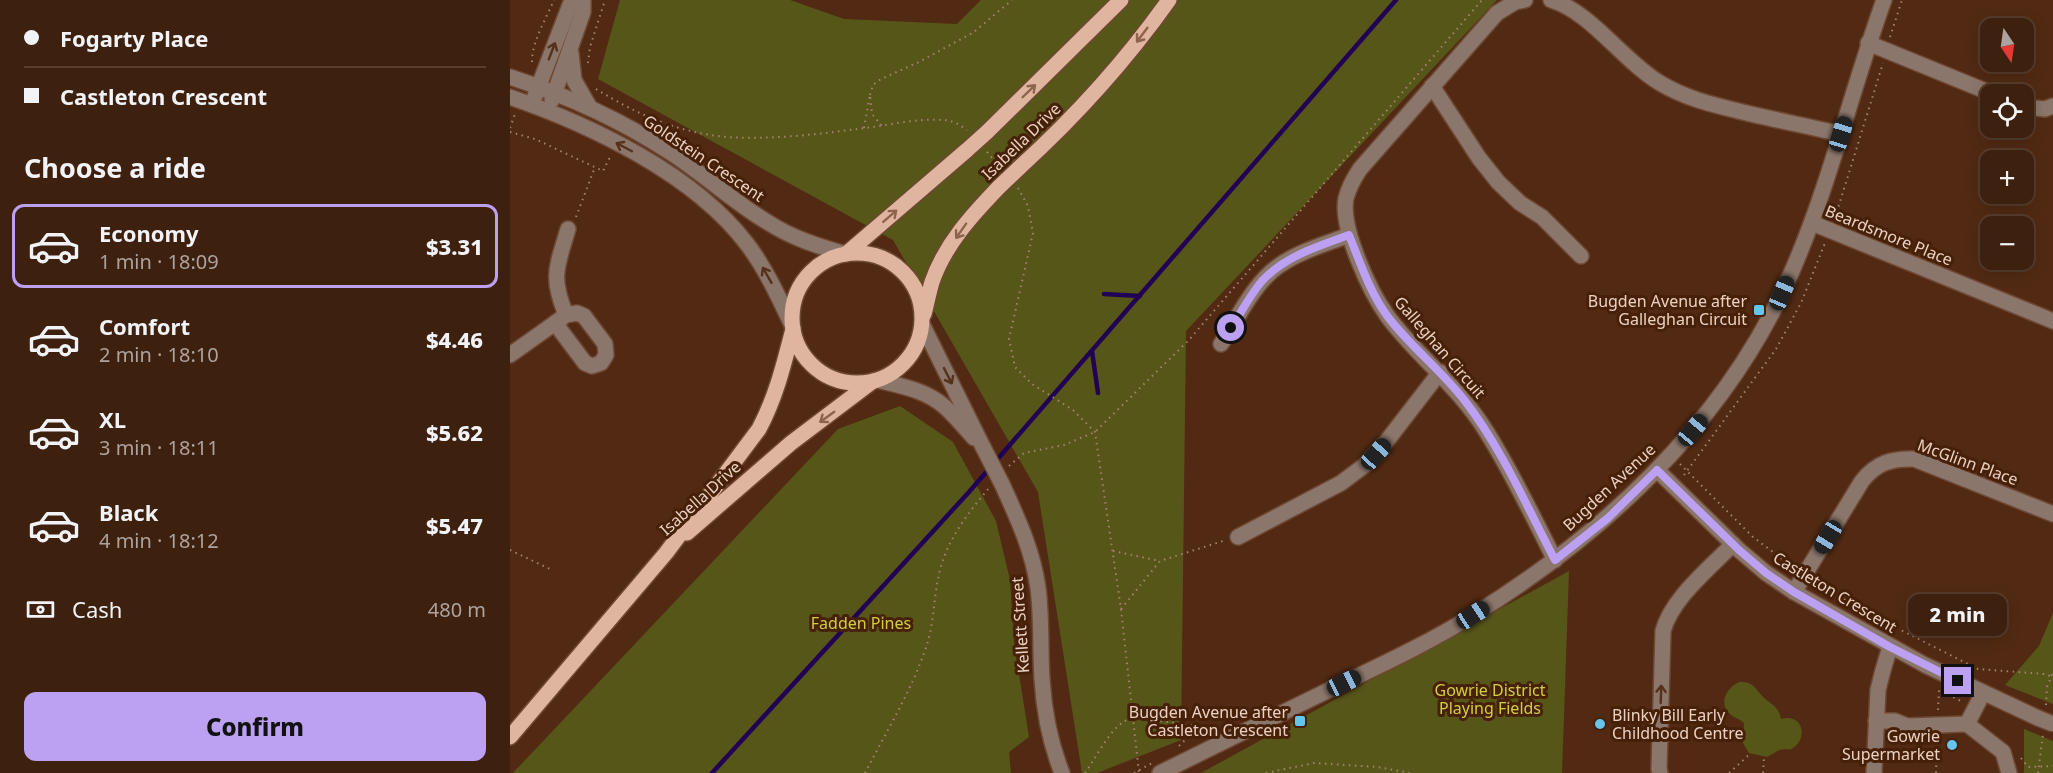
<!DOCTYPE html>
<meta charset="utf-8">
<style>
body{margin:0;font-family:"Noto Sans",sans-serif;background:#452817;color:#f1f3f6;height:100vh;display:flex;flex-direction:column;font-size:22px;white-space:nowrap}
*{box-sizing:border-box;margin:0}
p{font-size:20px;color:#ada39e}
.icon{flex:none;width:33px;height:33px;fill:none;stroke:currentColor;stroke-width:2;stroke-linecap:round;stroke-linejoin:round}
.map{position:relative;flex:1;overflow:hidden}
.panel{display:flex;flex-direction:column;background:#3e200e;width:510px}
.panel>*{flex:none}
.hud{display:grid;align-content:center;height:132px;padding:0 24px;background:#3e200e}
.needle{width:39px;rotate:167deg}
.tools{position:absolute;left:1470px;top:18px;display:grid;gap:12px}
.tools a{display:grid;place-items:center;width:54px;height:54px;border-radius:12px;background:#3e200e;box-shadow:0 3px 15px #0003,0 0 0 2px #573e2e;font-size:30px}
.end{position:absolute;width:27px;height:27px;margin:-14px;border:8px solid #bca0f2;background:#111;box-shadow:0 0 0 3px #111}
.from{border-radius:50%}
.bubble{position:absolute;height:42px;border-radius:12px;background:#3e200e;box-shadow:0 3px 15px #0003,0 0 0 2px #573e2e;font-size:20px;font-weight:800;line-height:42px;text-align:center}
.car{position:absolute;width:18px;height:36px;margin:-18px -9px;border-radius:8px;box-shadow:0 0 4px 2px #0007;background:linear-gradient(#222 24%,#8ab4d8 0 40%,#222 0 76%,#8ab4d8 0 86%,#222 0)}
.hud b{display:flex;align-items:center;gap:21px;height:57px;font-size:22px}
.hud b+b{border-top:2px solid #573e2e}
.hud i{width:15px;height:15px;background:#f1f3f6}
ul{padding:0;list-style:none}
li{display:flex;align-items:center;gap:18px;height:84px;margin:0 12px 9px;padding:0 12px;border:3px solid transparent;border-radius:12px}
li div{flex:1}
li b{display:block;font-size:22px}
li em{font-style:normal;font-weight:800}
li.selected{border-color:#bca0f2}
li>.icon{width:54px;height:54px;stroke-width:1.5}
h2{padding:0 24px;font-size:27px;line-height:72px}
.pay{display:flex;align-items:center;gap:15px;height:66px;padding:0 24px;font-size:22px}
.pay p{margin-inline-start:auto}
.button{display:flex;gap:12px;margin-top:auto;padding:12px 24px}
.button a{flex:1;height:69px;border-radius:12px;background:#bca0f2;color:#111;font-size:24px;font-weight:800;line-height:69px;text-align:center}
main{display:flex;flex:1;min-height:0}
.map>svg:first-child{display:block}
.green{fill:#575619}
.lines{fill:none;stroke-linecap:round;stroke-linejoin:round}
.stream{stroke:#200354;stroke-width:4.5}
.minor-casing{stroke:#6e4833;stroke-width:18}
.major-casing{stroke:#6e4833;stroke-width:18}
.path{stroke:#a48371;stroke-width:2;stroke-dasharray:1.5 4.5;stroke-linecap:butt}
.minor{stroke:#8b766b;stroke-width:15}
.major{stroke:#e0b59f;stroke-width:15}
.minor-bridge-casing{stroke:#6e4833;stroke-width:18;stroke-linecap:butt}
.major-bridge-casing{stroke:#6e4833;stroke-width:18;stroke-linecap:butt}
.path-bridge{stroke:#a48371;stroke-width:2;stroke-dasharray:1.5 4.5;stroke-linecap:butt}
.minor-bridge{stroke:#8b766b;stroke-width:15}
.major-bridge{stroke:#e0b59f;stroke-width:15}
.oneway{stroke:#8c634c}
.oneway2{stroke:#55311c}
.route{stroke:#bca0f2;stroke-width:8}
.poi-dot{fill:#64c5ee;stroke:#472008;stroke-width:2}
.labels{text-anchor:middle;dominant-baseline:central;stroke-width:6;stroke-linejoin:round;paint-order:stroke}
.street-label{font-size:16px;fill:#ebd1c4;stroke:#472008}
.poi-label{font-size:16px;fill:#ebd1c4;stroke:#472008;text-anchor:end}
.park-label{font-size:16px;fill:#d1ce3f;stroke:#472008}
</style>
<main>
<section class="panel">
<div class="hud">
<b><i class="from"></i>Fogarty Place</b>
<b><i></i>Castleton Crescent</b>
</div>
<h2>Choose a ride</h2>
<ul>
<li class="selected"><svg class="icon" aria-label="car" viewBox="0 0 24 24"><path d="M5 17H2v-5l4-1 3-4h7l3 4 3 1v5h-3M9 17h6M6 11h13"/><circle cx="7" cy="17" r="2"/><circle cx="17" cy="17" r="2"/></svg><div><b>Economy</b><p>1 min · 18:09</p></div><em>$3.31</em></li>
<li><svg class="icon" aria-label="car" viewBox="0 0 24 24"><path d="M5 17H2v-5l4-1 3-4h7l3 4 3 1v5h-3M9 17h6M6 11h13"/><circle cx="7" cy="17" r="2"/><circle cx="17" cy="17" r="2"/></svg><div><b>Comfort</b><p>2 min · 18:10</p></div><em>$4.46</em></li>
<li><svg class="icon" aria-label="car" viewBox="0 0 24 24"><path d="M5 17H2v-5l4-1 3-4h7l3 4 3 1v5h-3M9 17h6M6 11h13"/><circle cx="7" cy="17" r="2"/><circle cx="17" cy="17" r="2"/></svg><div><b>XL</b><p>3 min · 18:11</p></div><em>$5.62</em></li>
<li><svg class="icon" aria-label="car" viewBox="0 0 24 24"><path d="M5 17H2v-5l4-1 3-4h7l3 4 3 1v5h-3M9 17h6M6 11h13"/><circle cx="7" cy="17" r="2"/><circle cx="17" cy="17" r="2"/></svg><div><b>Black</b><p>4 min · 18:12</p></div><em>$5.47</em></li>
</ul>
<div class="pay"><svg class="icon" aria-label="cash" viewBox="0 0 24 24"><path d="M3 7h18v10H3z"/><circle cx="12" cy="12" r="2"/></svg>Cash<p>480 m</p></div>
<div class="button"><a>Confirm</a></div>
</section>
<div class="map">
<svg width="1543" height="773" viewBox="0 0 1543 773">
<rect width="100%" height="100%" fill="#522a13"/>
<!-- green -->
<g class="green">
<polygon points="110,0 280,0 334,19 447,24 471,0 987,0 676,331 671,740 587,773 572,773 528,492 383,240 88,79"/>
<polygon points="390,406 443,442 486,521 500,580 504,643 519,737 499,752 501,773 3,773 328,429"/>
<polygon points="1059,571 1052,773 691,773"/>
<polygon points="1543,613 1543,704 1495,685 1529,646"/>
<path d="M1229,682C1243,681 1245,688 1253,697C1262,705 1269,707 1271,719C1292,713 1299,737 1283,748C1279,751 1274,748 1270,750C1266,751 1261,755 1257,757L1239,753L1233,743L1234,723C1230,719 1225,718 1221,715C1207,703 1217,688 1229,682Z"/>
<polygon points="1514,729 1543,741 1543,773 1514,773"/>
</g>
<g class="lines">
<!-- stream -->
<g class="stream">
<polyline points="594,294 630,296"/>
<polyline points="582,351 588,393"/>
<polyline points="202,773 459,492 886,0"/>
</g>
<!-- minor casing -->
<g class="minor-casing">
<g id="minor">
<path d="M1015,0L1005,2L987,13L850,169C844,178 839,187 836,198C830,228 860,292 878,317C908,357 949,387 976,431C1002,472 1023,517 1045,560"/>
<path d="M1041,0C1080,11 1113,61 1150,83C1178,100 1209,106 1241,114C1271,121 1301,127 1331,134"/>
<polyline points="1358,43 1483,94"/>
<polyline points="61,53 64,80 80,108"/>
<path d="M0,77C55,95 109,119 158,151C193,173 223,202 259,223C282,238 308,246 335,254"/>
<polyline points="922,86 969,158 988,182 1010,203 1032,217 1071,256"/>
<polyline points="25,96 60,5 65,0"/>
<path d="M0,97C81,125 184,174 237,244C256,269 269,298 283,327"/>
<polyline points="42,100 73,12 73,0"/>
<polyline points="1514,107 1535,109 1543,106"/>
<polyline points="1302,223 1543,321"/>
<path d="M56,315L67,313L74,316L95,344L96,355L91,363L82,366L75,363L45,323L56,315C40,276 47,267 58,229"/>
<polyline points="412,324 473,447"/>
<path d="M711,344C727,319 745,281 770,265C790,251 816,244 839,235"/>
<polyline points="0,355 45,323"/>
<path d="M367,380C391,386 416,390 435,407C446,417 455,428 464,438"/>
<polyline points="1147,470 1229,550 1256,573 1284,592 1415,665 1528,718"/>
<path d="M492,484C507,517 523,551 528,588C532,618 530,649 532,679C534,711 540,743 552,773"/>
<polyline points="728,537 831,483 855,465 876,442 930,372"/>
<path d="M1284,592L1352,481C1366,463 1382,458 1404,459L1543,514"/>
<polyline points="1366,721 1385,721 1397,726 1457,724 1473,693"/>
<polyline points="1457,724 1493,752 1499,773"/>
<path d="M650,773C707,745 763,717 821,689C869,666 919,643 965,614C1092,535 1208,428 1273,291C1317,198 1339,97 1374,0"/>
<path d="M1150,773L1149,769L1153,631C1162,598 1199,569 1223,544"/>
<polyline points="1364,773 1368,690 1373,670 1380,647"/>
</g>
</g>
<!-- major casing -->
<g class="major-casing">
<g id="major">
<polyline points="477,132 611,0"/>
<path d="M509,168C565,117 615,62 659,0"/>
<circle cx="347" cy="318" r="65"/>
<polyline points="336,254 457,150"/>
<path d="M414,314C417,303 419,292 422,282C435,244 463,214 489,187"/>
<polyline points="177,533 281,443 363,381"/>
<path d="M0,737L156,553L249,429C266,397 274,364 283,329"/>
</g>
</g>
<!-- path -->
<g class="path">
<polyline points="1380,37 1392,0"/>
<path d="M22,62C22,41 36,19 44,0"/>
<polyline points="78,63 80,47 95,0"/>
<path d="M86,89C128,115 169,133 218,137C263,140 310,134 355,128C380,125 407,118 432,120C442,120 449,124 457,130"/>
<polyline points="360,95 363,85 371,79 409,62 464,32 502,0"/>
<polyline points="0,128 5,114"/>
<polyline points="354,128 360,95 362,114 372,126"/>
<polyline points="0,132 25,139 93,171 101,155"/>
<polyline points="477,152 489,166"/>
<polyline points="508,188 518,206 523,233 499,339 505,367 522,384 563,410 585,432 611,609 629,773"/>
<polyline points="66,217 85,167"/>
<polyline points="1325,218 1373,63"/>
<polyline points="1170,464 1243,537 1283,567"/>
<polyline points="499,466 514,453 554,445 585,432 678,341 972,0"/>
<polyline points="1174,475 1266,349 1291,303 1315,243"/>
<polyline points="0,550 42,570"/>
<polyline points="603,551 650,561"/>
<polyline points="1308,584 1363,616 1468,669 1534,674 1543,677"/>
<polyline points="611,609 650,561 713,541"/>
<polyline points="1536,705 1537,687 1543,672"/>
<polyline points="1428,710 1429,690 1451,701"/>
<polyline points="669,746 688,727"/>
<polyline points="1511,758 1518,767 1543,766"/>
<path d="M355,773C377,730 404,687 418,641C424,620 424,596 429,574C436,541 458,513 479,488"/>
<path d="M575,773C586,758 599,730 615,721C625,715 691,727 707,729"/>
<polyline points="756,773 804,763 868,767 900,773"/>
<polyline points="1219,773 1241,753"/>
<polyline points="1253,773 1254,757"/>
<polyline points="1426,773 1427,739"/>
<polyline points="1528,773 1533,734"/>
</g>
<!-- minor -->
<use href="#minor" class="minor"/>
<!-- major -->
<use href="#major" class="major"/>
<!-- minor-bridge casing -->
<g class="minor-bridge-casing">
<g id="minor-bridge">
<polyline points="473,447 492,484"/>
<polyline points="1528,718 1543,724"/>
</g>
</g>
<!-- major-bridge casing -->
<g class="major-bridge-casing">
<g id="major-bridge">
<polyline points="457,150 477,132"/>
<polyline points="489,187 509,168"/>
</g>
</g>
<!-- path-bridge -->
<polyline class="path-bridge" points="624,773 642,763"/>
<!-- minor-bridge -->
<use href="#minor-bridge" class="minor-bridge"/>
<!-- major-bridge -->
<use href="#major-bridge" class="major-bridge"/>
</g>
<!-- one-way arrows -->
<defs><path id="oneway-shaft" d="M-6 0H5M1.5-3L5.5 0L1.5 3" fill="none" stroke-width="1.6" stroke-linecap="round" stroke-linejoin="round" transform="scale(1.5)"/></defs>
<g class="oneway">
<use href="#oneway-shaft" transform="translate(632 35) rotate(127)"/>
<use href="#oneway-shaft" transform="translate(519 91) rotate(-44)"/>
<use href="#oneway-shaft" transform="translate(380 216) rotate(-41)"/>
<use href="#oneway-shaft" transform="translate(451 231) rotate(125)"/>
<use href="#oneway-shaft" transform="translate(317 417) rotate(144)"/>
</g>
<g class="oneway2">
<use href="#oneway-shaft" transform="translate(42 51) rotate(-69)"/>
<use href="#oneway-shaft" transform="translate(114 147) rotate(-152)"/>
<use href="#oneway-shaft" transform="translate(257 275) rotate(-120)"/>
<use href="#oneway-shaft" transform="translate(438 376) rotate(63)"/>
<use href="#oneway-shaft" transform="translate(1151 694) rotate(-88)"/>
</g>
<g class="lines">
<!-- route -->
<path class="route" d="M721,328C731,313 740,295 752,281C775,256 809,246 839,235C850,262 860,293 878,317C901,347 932,371 955,401C992,449 1017,507 1045,560L1098,518L1147,470L1229,550L1256,573L1284,592L1380,647L1448,681"/>
</g>
<!-- markers -->
<g class="poi-dot">
<rect x="1243" y="304" width="12" height="12" rx="3"/>
<rect x="784" y="715" width="12" height="12" rx="3"/>
<circle cx="1090" cy="724" r="6"/>
<circle cx="1442" cy="745" r="6"/>
</g>
<g class="labels">
<!-- street labels -->
<g class="street-label">
<text transform="translate(511 141) rotate(-44)">Isabella Drive</text>
<text transform="translate(194 158) rotate(34)">Goldstein Crescent</text>
<text transform="translate(1379 235) rotate(22)">Beardsmore Place</text>
<text transform="translate(930 347) rotate(49)">Galleghan Circuit</text>
<text transform="translate(1458 462) rotate(20)">McGlinn Place</text>
<text transform="translate(1099 487) rotate(-43)">Bugden Avenue</text>
<text transform="translate(190 498) rotate(-42)">Isabella Drive</text>
<text transform="translate(1325 592) rotate(31)">Castleton Crescent</text>
<text transform="translate(510 625) rotate(-94)">Kellett Street</text>
</g>
<!-- poi labels -->
<g class="poi-label">
<text x="1237" y="301">Bugden Avenue after<tspan x="1237" dy="18">Galleghan Circuit</tspan></text>
<text x="778" y="712">Bugden Avenue after<tspan x="778" dy="18">Castleton Crescent</tspan></text>
<text x="1102" y="715" text-anchor="start">Blinky Bill Early<tspan x="1102" dy="18">Childhood Centre</tspan></text>
<text x="1430" y="736">Gowrie<tspan x="1430" dy="18">Supermarket</tspan></text>
</g>
<!-- park labels -->
<g class="park-label">
<text x="351" y="623">Fadden Pines</text>
<text x="980" y="690">Gowrie District<tspan x="980" dy="18">Playing Fields</tspan></text>
</g>
</g>
</svg>
<div class="tools">
<a><svg class="needle" viewBox="-14 -14 28 28"><path d="M0-13l5 13h-10z" fill="#e53935"/><path d="M0 13l5-13h-10z" fill="#ada39e"/></svg></a>
<a><svg class="icon" aria-label="locate" viewBox="0 0 24 24"><circle cx="12" cy="12" r="6"/><path d="M12 2v4M12 18v4M2 12h4M18 12h4"/></svg></a>
<a>+</a>
<a>−</a>
</div>
<i class="end from" style="left:721px;top:328px"></i>
<i class="end" style="left:1448px;top:681px"></i>
<div class="bubble" style="left:1398px;top:594px;width:99px">2 min</div>
<i class="car" style="left:1331px;top:134px;rotate:17deg"></i>
<i class="car" style="left:1272px;top:293px;rotate:23deg"></i>
<i class="car" style="left:1183px;top:430px;rotate:40deg"></i>
<i class="car" style="left:866px;top:454px;rotate:42deg"></i>
<i class="car" style="left:1318px;top:537px;rotate:211deg"></i>
<i class="car" style="left:963px;top:615px;rotate:57deg"></i>
<i class="car" style="left:834px;top:683px;rotate:64deg"></i>
</div>
</main>
